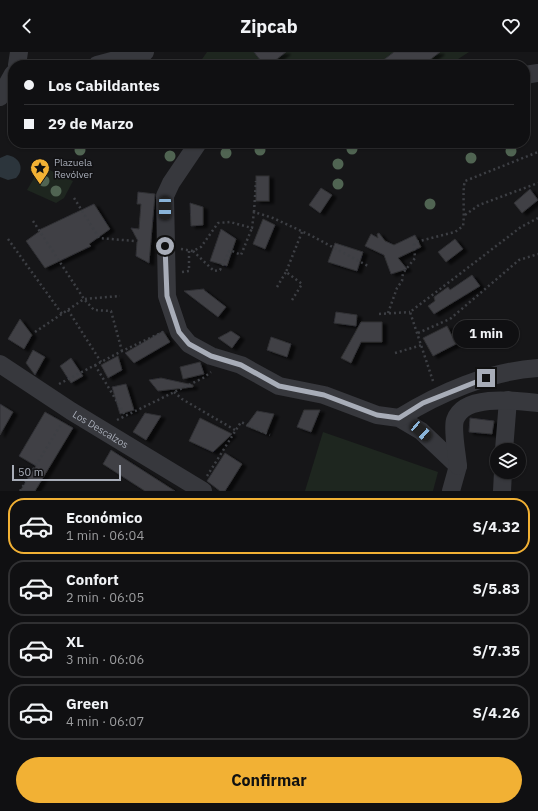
<!DOCTYPE html>
<html lang="es">
<meta charset="utf-8">
<style>
body{margin:0;font-family:"IBM Plex Sans",sans-serif;background:#19191b;color:#f1f3f6;height:100vh;display:flex;flex-direction:column;font-size:15px;white-space:nowrap}
*{box-sizing:border-box;margin:0}
p{font-size:13px;color:#9c9d9f}
.icon{flex:none;width:22px;height:22px;fill:none;stroke:currentColor;stroke-width:2;stroke-linecap:round;stroke-linejoin:round}
.map{position:relative;height:439px;overflow:hidden}
.side{display:flex;flex-direction:column;background:#101012;flex:1}
.side>*{flex:none}
.hud{position:absolute;left:8px;top:8px;width:522px;height:88px;border-radius:16px;box-shadow:0 1px 3px #0004,0 0 0 1px #303032;display:grid;align-content:center;height:88px;padding:0 16px;background:#101012}
.fabs{position:absolute;left:490px;top:391px;display:grid;gap:8px}
.fabs a{display:grid;place-items:center;width:36px;height:36px;border-radius:50%;background:#101012;box-shadow:0 1px 3px #0004,0 0 0 1px #303032;font-size:20px}
.scale{position:absolute;left:12px;bottom:10px;width:109px;box-sizing:border-box;padding-left:4px;border:2px solid #a8adb8;border-top:0;font-size:11px;line-height:14px;white-space:nowrap;color:#a8adb8;-webkit-text-stroke:3px #111113;paint-order:stroke}
.end{position:absolute;width:18px;height:18px;margin:-9px;border:5px solid #a8adb8;background:#111;box-shadow:0 0 0 2px #111}
.from{border-radius:50%}
.bubble{position:absolute;height:28px;border-radius:14px;background:#101012;box-shadow:0 1px 3px #0004,0 0 0 1px #303032;font-size:13px;font-weight:700;line-height:28px;text-align:center}
.car{position:absolute;width:12px;height:24px;margin:-12px -6px;border-radius:5px;box-shadow:0 0 3px 1px #0007;background:linear-gradient(#222 24%,#8ab4d8 0 40%,#222 0 76%,#8ab4d8 0 86%,#222 0)}
.hud b{display:flex;align-items:center;gap:14px;height:38px;font-size:15px}
.hud b+b{border-top:1px solid #303032}
.hud i{width:10px;height:10px;background:#f1f3f6}
ul{padding:7px 0 0;list-style:none}
li{display:flex;align-items:center;gap:12px;height:56px;margin:0 8px 6px;padding:0 8px;border:2px solid #303032;border-radius:16px}
li div{flex:1}
li b{display:block;font-size:15px}
li em{font-style:normal;font-weight:700}
li.current{border-color:#f2b134}
li>.icon{width:36px;height:36px;stroke-width:1.5}
.cta{display:flex;gap:8px;margin-top:auto;padding:8px 16px}
.cta a{flex:1;height:46px;border-radius:24px;background:#f2b134;color:#111;font-size:16px;font-weight:700;line-height:46px;text-align:center}
header{display:flex;justify-content:space-between;align-items:center;height:52px;padding:0 16px;background:#101012;font-size:18px;font-weight:700}
.map>svg:first-child{display:block}
.green{fill:#1e261f}
.water{fill:#2c353c}
.building{fill:#404145;stroke:#303034;filter:url(#shadow)}
.lines{fill:none;stroke-linecap:round;stroke-linejoin:round}
.path{stroke:#3d3f44;stroke-width:2.5;stroke-dasharray:2 3;stroke-linecap:butt}
.minor{stroke:#37383d;stroke-width:18}
.tree{fill:#506452}
.route{stroke:#a8adb8;stroke-width:5}
.labels{text-anchor:middle;dominant-baseline:central;stroke-width:3;stroke-linejoin:round;paint-order:stroke}
.poi-label{font-size:10px;fill:#a8adb8;stroke:#111113;text-anchor:start}
.street-label{font-size:10px;fill:#a8adb8;stroke:#111113}
</style>
<header><svg class="icon" aria-label="back" viewBox="0 0 24 24"><path d="M15 5l-7 7 7 7"/></svg>Zipcab<svg class="icon" aria-label="heart" viewBox="0 0 24 24"><path d="M12 20l-8-8c-3-5 5-10 8-4 3-6 11-1 8 4z"/></svg></header>
<div class="map">
<svg width="538" height="439" viewBox="0 0 538 439">
<defs>
<filter id="shadow"><feDropShadow dx="4.5" dy="2.5" stdDeviation="1" flood-color="#0009"/></filter>
</defs>
<rect width="100%" height="100%" fill="#161618"/>
<!-- green -->
<g class="green">
<polygon points="207,0 469,0 449,13 198,13"/>
<polygon points="41,114 73,129 64,146 56,151 27,138"/>
<polygon points="323,380 438,420 433,439 305,439"/>
</g>
<!-- water -->
<path class="water" d="M7,103C20,105 25,117 16,126L8,128L0,125V106Z"/>
<!-- building -->
<g class="building">
<polygon points="254,0 286,0 269,13 264,13"/>
<polygon points="394,0 440,0 423,13 377,13"/>
<rect x="256" y="124" width="13" height="25"/>
<polygon points="321,136 332,143 320,161 309,153"/>
<polygon points="530,137 538,148 522,161 514,151"/>
<polygon points="138,140 155,142 149,211 136,204 137,190 138,189 131,176 139,177 141,152 137,152"/>
<polygon points="190,151 203,155 203,173 191,174"/>
<polygon points="94,152 110,177 89,192 91,194 45,216 26,189 40,179 39,178"/>
<polygon points="263,167 275,173 265,197 253,192"/>
<polygon points="221,177 236,187 227,214 210,209"/>
<polygon points="379,181 385,189 394,193 415,183 421,195 398,206 407,217 391,222 384,203 365,194 371,182 378,186 377,182"/>
<polygon points="455,187 463,197 446,210 438,200"/>
<polygon points="335,191 363,200 357,219 328,210"/>
<polygon points="472,223 480,234 434,262 428,254 435,249 434,245 448,235 450,238"/>
<polygon points="204,237 204,238 226,255 218,265 184,239"/>
<polygon points="336,260 357,263 356,274 334,271"/>
<polygon points="20,267 32,283 24,297 8,287"/>
<polygon points="361,270 382,270 382,290 361,290 351,311 341,306"/>
<polygon points="447,274 456,292 433,304 423,286"/>
<polygon points="163,279 170,290 134,311 125,301"/>
<polygon points="231,279 240,285 232,296 218,286"/>
<polygon points="271,285 291,292 287,305 267,298"/>
<polygon points="33,298 45,305 35,323 26,311"/>
<polygon points="118,304 122,318 108,326 101,313"/>
<polygon points="71,306 83,324 71,331 60,314"/>
<polygon points="200,310 204,322 183,327 180,315"/>
<polygon points="161,326 193,333 193,335 158,339 149,328"/>
<polygon points="126,332 134,358 120,362 112,335"/>
<polygon points="0,352 13,360 0,383"/>
<polygon points="304,358 320,358 311,380 297,375"/>
<polygon points="257,359 274,362 266,382 246,374"/>
<polygon points="45,360 73,376 35,439 20,439 36,414 19,404"/>
<polygon points="145,361 161,364 146,388 133,380"/>
<polygon points="200,366 232,382 213,400 189,389"/>
<polygon points="470,366 494,369 492,382 469,380"/>
<polygon points="111,398 175,439 145,439 103,412"/>
<polygon points="225,401 242,412 225,439 220,439 207,429"/>
</g>
<g class="lines">
<!-- path -->
<g class="path">
<polyline points="74,146 99,186 135,189"/>
<polyline points="254,160 256,129"/>
<polyline points="465,163 479,153 538,131"/>
<polyline points="33,169 84,247 94,258 111,259 122,299"/>
<polyline points="8,187 62,262"/>
<polyline points="181,197 193,199 201,195 218,171 230,170 252,176 254,160 273,166 312,184 368,214"/>
<polyline points="193,199 214,219 220,218 230,198 241,203 252,176"/>
<polyline points="182,220 189,219 189,198"/>
<polyline points="277,235 286,220"/>
<polyline points="292,248 302,232 286,220 302,180"/>
<polyline points="68,258 101,310"/>
<path d="M388,261L397,236L402,229L403,221L415,206L414,193L416,190L455,180L463,174C465,162 462,137 465,129L538,100"/>
<polyline points="379,262 410,260"/>
<polyline points="35,280 84,247 120,244"/>
<polyline points="418,281 450,267 519,208 538,202"/>
<polyline points="395,301 422,293"/>
<polyline points="95,313 125,363"/>
<polyline points="433,329 410,260 521,175 538,166"/>
<polyline points="59,332 122,299 163,280"/>
<polyline points="174,340 182,347 235,378"/>
<polyline points="117,368 203,326 211,320"/>
<polyline points="207,424 241,370 270,383"/>
<polyline points="20,439 62,371"/>
</g>
<!-- minor -->
<g class="minor">
<polyline points="17,13 19,0"/>
<polyline points="97,13 145,0"/>
<polyline points="525,23 538,21"/>
<polyline points="0,45 13,22"/>
<polyline points="198,91 171,131 165,144 167,244 179,280 189,292 211,304 241,313 279,334 324,343 377,363 399,366 421,379 458,414 451,439"/>
<path id="s1" d="M0,312L71,359L203,439"/>
<path d="M399,366C439,341 490,319 538,316"/>
<polyline points="504,398 508,348"/>
<path d="M458,414C457,402 452,378 455,368C464,341 518,349 538,351"/>
<polyline points="502,439 503,420"/>
</g>
</g>
<!-- trees -->
<g class="tree">
<circle cx="352" cy="97" r="5.5"/>
<circle cx="80" cy="98" r="5.5"/>
<circle cx="260" cy="98" r="5.5"/>
<circle cx="511" cy="99" r="5.5"/>
<circle cx="226" cy="101" r="5.5"/>
<circle cx="170" cy="104" r="5.5"/>
<circle cx="471" cy="106" r="5.5"/>
<circle cx="338" cy="112" r="5.5"/>
<circle cx="44" cy="129" r="5.5"/>
<circle cx="338" cy="132" r="5.5"/>
<circle cx="56" cy="139" r="5.5"/>
<circle cx="430" cy="152" r="5.5"/>
</g>
<g class="lines">
<!-- route -->
<polyline class="route" points="165,194 167,244 179,280 189,292 211,304 241,313 279,334 324,343 377,363 399,366 423,351 486,326"/>
</g>
<!-- icons -->
<defs>
<g id="sight-pin" transform="scale(1)"><path d="M0 17L-7.5 6A9.5 9.5 0 1 1 7.5 6Z" fill="#f2b134" stroke="#111113"/><path d="M0-6L1.8-2.2L6-1.7L2.9 1.2L3.7 5.4L0 3.3L-3.7 5.4L-2.9 1.2L-6-1.7L-1.8-2.2Z" fill="#111"/></g>
</defs>
<g fill-rule="evenodd">
<use href="#sight-pin" x="40" y="116"/>
</g>
<g class="labels">
<!-- poi labels -->
<g class="poi-label">
<text x="54" y="110">Plazuela<tspan x="54" dy="12">Revólver</tspan></text>
</g>
<!-- street labels -->
<g class="street-label">
<text stroke="none"><textPath href="#s1" startOffset="120">Los Descalzos</textPath></text>
</g>
</g>
</svg>
<div class="fabs">
<a><svg class="icon" aria-label="layers" viewBox="0 0 24 24"><path d="M12 4l9 5-9 5-9-5zM3 14l9 5 9-5"/></svg></a>
</div>
<div class="scale">50 m</div>
<i class="end from" style="left:165px;top:194px"></i>
<i class="end" style="left:486px;top:326px"></i>
<div class="bubble" style="left:453px;top:268px;width:66px">1 min</div>
<i class="car" style="left:165px;top:156px;rotate:180deg"></i>
<i class="car" style="left:421px;top:379px;rotate:132deg"></i>
<div class="hud">
<b><i class="from"></i>Los Cabildantes</b>
<b><i></i>29 de Marzo</b>
</div>
</div>
<section class="side">
<ul>
<li class="current"><svg class="icon" aria-label="car" viewBox="0 0 24 24"><path d="M5 17H2v-5l4-1 3-4h7l3 4 3 1v5h-3M9 17h6M6 11h13"/><circle cx="7" cy="17" r="2"/><circle cx="17" cy="17" r="2"/></svg><div><b>Económico</b><p>1 min · 06:04</p></div><em>S/4.32</em></li>
<li><svg class="icon" aria-label="car" viewBox="0 0 24 24"><path d="M5 17H2v-5l4-1 3-4h7l3 4 3 1v5h-3M9 17h6M6 11h13"/><circle cx="7" cy="17" r="2"/><circle cx="17" cy="17" r="2"/></svg><div><b>Confort</b><p>2 min · 06:05</p></div><em>S/5.83</em></li>
<li><svg class="icon" aria-label="car" viewBox="0 0 24 24"><path d="M5 17H2v-5l4-1 3-4h7l3 4 3 1v5h-3M9 17h6M6 11h13"/><circle cx="7" cy="17" r="2"/><circle cx="17" cy="17" r="2"/></svg><div><b>XL</b><p>3 min · 06:06</p></div><em>S/7.35</em></li>
<li><svg class="icon" aria-label="car" viewBox="0 0 24 24"><path d="M5 17H2v-5l4-1 3-4h7l3 4 3 1v5h-3M9 17h6M6 11h13"/><circle cx="7" cy="17" r="2"/><circle cx="17" cy="17" r="2"/></svg><div><b>Green</b><p>4 min · 06:07</p></div><em>S/4.26</em></li>
</ul>
<div class="cta"><a>Confirmar</a></div>
</section>
